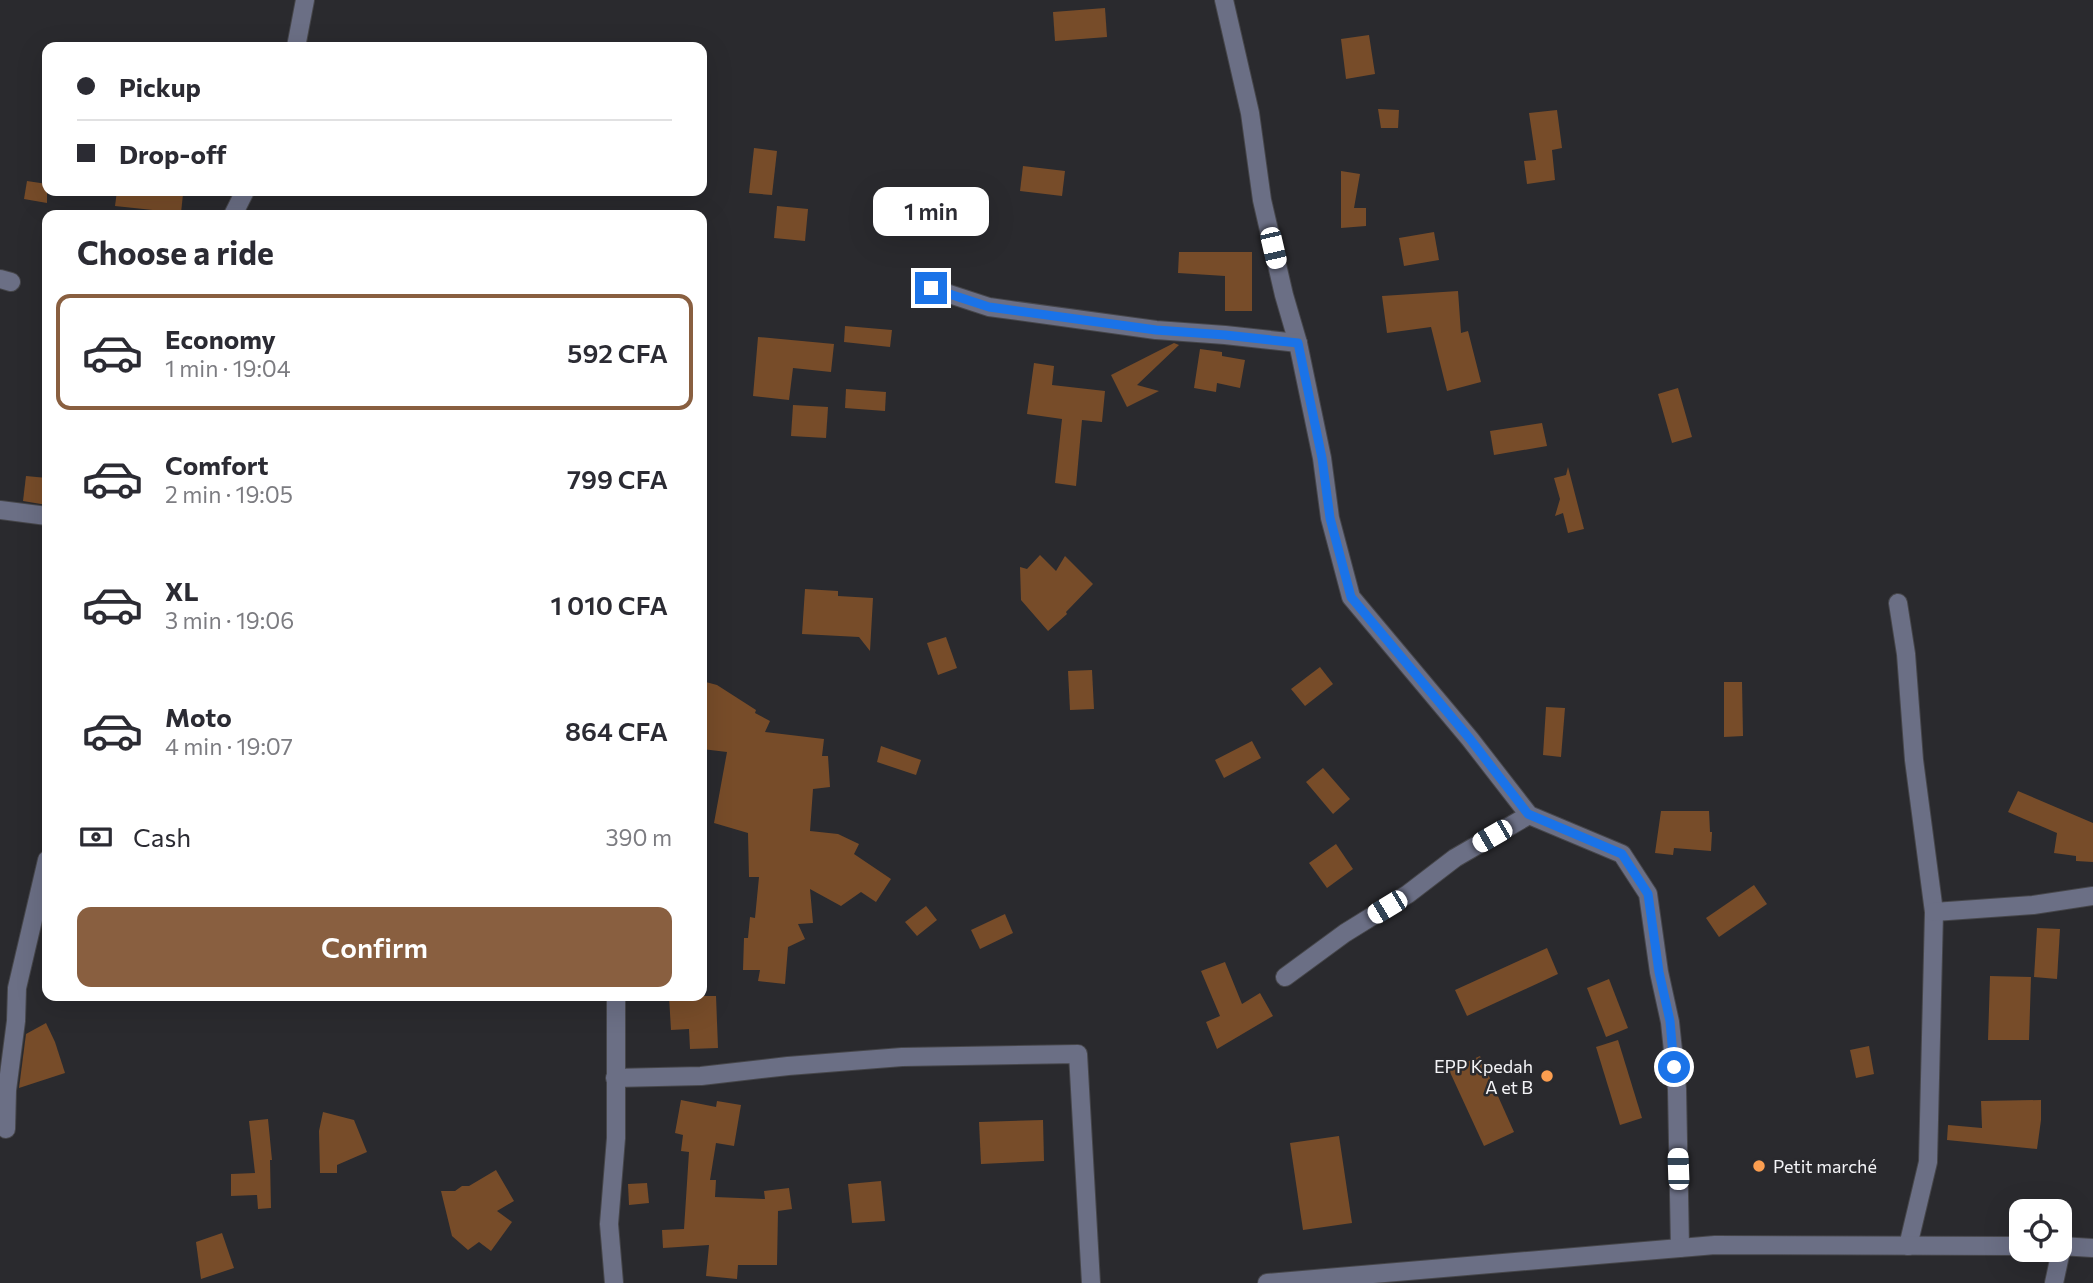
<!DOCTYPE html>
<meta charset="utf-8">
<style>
body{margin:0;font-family:Commissioner,sans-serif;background:#f7f7f7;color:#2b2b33;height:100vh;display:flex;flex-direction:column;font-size:26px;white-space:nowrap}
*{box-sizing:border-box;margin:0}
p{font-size:23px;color:#7c7c81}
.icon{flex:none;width:38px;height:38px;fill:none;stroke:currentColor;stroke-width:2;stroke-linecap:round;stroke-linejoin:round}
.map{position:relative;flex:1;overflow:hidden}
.sheet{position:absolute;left:42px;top:210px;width:665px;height:791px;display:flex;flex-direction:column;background:#fff;border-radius:14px;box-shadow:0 7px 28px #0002}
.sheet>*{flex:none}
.guide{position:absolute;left:42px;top:42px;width:665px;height:154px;border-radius:14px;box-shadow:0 7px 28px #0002;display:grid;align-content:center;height:154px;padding:0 35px;background:#fff}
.fabs{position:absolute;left:2009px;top:1199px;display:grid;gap:14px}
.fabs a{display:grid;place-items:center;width:63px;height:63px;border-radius:14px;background:#fff;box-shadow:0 7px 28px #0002;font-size:35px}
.end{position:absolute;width:32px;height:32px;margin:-16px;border:9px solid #1a73e8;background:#fff;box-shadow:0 0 0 4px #fff}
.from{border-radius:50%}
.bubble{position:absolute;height:49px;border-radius:14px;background:#fff;box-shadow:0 7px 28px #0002;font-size:23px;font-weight:600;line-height:49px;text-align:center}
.car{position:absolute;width:21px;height:42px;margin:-21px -10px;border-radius:9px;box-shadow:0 0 5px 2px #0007;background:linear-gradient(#fff 24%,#345 0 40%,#fff 0 76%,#345 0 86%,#fff 0)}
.guide b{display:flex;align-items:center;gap:24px;height:66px;font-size:26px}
.guide b+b{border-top:2px solid #e1e1e2}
.guide i{width:18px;height:18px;background:#2b2b33}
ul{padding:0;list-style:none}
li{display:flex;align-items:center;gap:21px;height:116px;margin:0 14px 10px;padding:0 21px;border:4px solid transparent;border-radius:14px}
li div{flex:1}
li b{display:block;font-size:26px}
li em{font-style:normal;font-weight:600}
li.current{border-color:#895f40}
li>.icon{width:63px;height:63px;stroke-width:1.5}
h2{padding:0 35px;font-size:32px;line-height:84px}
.pay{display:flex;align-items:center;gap:18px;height:77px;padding:0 35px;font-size:26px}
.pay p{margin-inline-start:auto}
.button{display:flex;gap:14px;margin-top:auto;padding:14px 35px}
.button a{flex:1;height:80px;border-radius:14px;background:#895f40;color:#fff;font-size:28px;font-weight:600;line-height:80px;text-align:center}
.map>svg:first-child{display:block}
.building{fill:#774c29}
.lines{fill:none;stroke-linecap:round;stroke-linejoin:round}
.minor-casing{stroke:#46464a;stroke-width:20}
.minor{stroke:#6b6f85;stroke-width:18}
.route{stroke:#1a73e8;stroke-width:9}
.poi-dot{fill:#fb9e50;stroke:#2a2a2e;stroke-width:2.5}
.labels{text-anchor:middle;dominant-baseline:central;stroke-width:5;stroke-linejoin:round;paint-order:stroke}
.poi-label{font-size:18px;fill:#f4f4f7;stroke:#2a2a2e;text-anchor:end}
</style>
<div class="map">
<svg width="2093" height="1283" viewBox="0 0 2093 1283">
<rect width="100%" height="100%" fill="#2a2a2e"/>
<!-- building -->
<g class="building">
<polygon points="1105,8 1107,37 1055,41 1053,12"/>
<polygon points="1369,35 1375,74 1346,79 1341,39"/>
<polygon points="1378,109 1399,110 1398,128 1381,128"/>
<polygon points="1557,110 1562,148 1552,150 1555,180 1527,184 1524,161 1536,160 1529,113"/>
<polygon points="754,148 777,151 772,195 749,193"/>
<polygon points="1023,166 1065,171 1062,196 1020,191"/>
<polygon points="1341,171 1360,174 1354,208 1366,208 1366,226 1341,228"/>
<polygon points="27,181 47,184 47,203 24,199"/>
<polygon points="117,191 154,191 183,194 181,213 115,206"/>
<polygon points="777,206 808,209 805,241 774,238"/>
<polygon points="1434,232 1439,260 1404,266 1399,238"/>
<polygon points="1179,252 1252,252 1252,311 1225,311 1225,276 1178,273"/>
<polygon points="1458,291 1461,333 1468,331 1481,382 1447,391 1431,327 1387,333 1382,296"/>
<polygon points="845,326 892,330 890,347 844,342"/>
<polygon points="758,337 834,344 831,372 793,368 789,400 753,396"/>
<polygon points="1174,343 1179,345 1137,385 1159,391 1127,407 1111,375"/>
<polygon points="1200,349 1222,352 1222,356 1245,360 1240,388 1217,383 1216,392 1194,388"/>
<polygon points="1034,363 1054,366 1052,385 1105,391 1102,422 1082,420 1076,486 1055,483 1062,419 1027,414"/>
<polygon points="1678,388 1692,437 1672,443 1658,394"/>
<polygon points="846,389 886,392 885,411 845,408"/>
<polygon points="793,405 828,407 826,438 791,436"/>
<polygon points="1542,423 1547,446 1494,455 1490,431"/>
<polygon points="1568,467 1584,529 1568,533 1563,513 1555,516 1560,499 1554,478 1566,475"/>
<polygon points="26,476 47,478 47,505 23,501"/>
<polygon points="1040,555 1056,571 1065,556 1093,584 1066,612 1067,614 1048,631 1021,600 1020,567 1027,569"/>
<polygon points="805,589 838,591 838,596 873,598 870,651 859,637 802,634"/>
<polygon points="946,637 957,668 938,675 927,643"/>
<polygon points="1320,667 1333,684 1305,706 1291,689"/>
<polygon points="1092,670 1094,709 1070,710 1068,671"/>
<polygon points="702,681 717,685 756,710 755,713 770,721 765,732 824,739 822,756 828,756 830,787 813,789 810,831 838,834 859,844 854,854 891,879 876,902 861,892 841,906 810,889 813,923 798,924 805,939 788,947 785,984 758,981 760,970 743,970 744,938 748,938 750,917 755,918 759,877 749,877 748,833 714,823 727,752 702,749"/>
<polygon points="1724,682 1742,682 1743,736 1724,737"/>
<polygon points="1546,707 1565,708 1561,757 1543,755"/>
<polygon points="1252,741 1261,758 1224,778 1215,760"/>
<polygon points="881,746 921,760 916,775 877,762"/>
<polygon points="1323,768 1350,799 1333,814 1306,782"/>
<polygon points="2018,791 2093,823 2093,862 2076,861 2076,856 2054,853 2057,833 2008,812"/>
<polygon points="1661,811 1709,811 1710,832 1712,832 1711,851 1674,848 1673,855 1655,853"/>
<polygon points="1336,844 1353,869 1327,888 1309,863"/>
<polygon points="1754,885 1767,904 1719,937 1706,918"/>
<polygon points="926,906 937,920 917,936 905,922"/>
<polygon points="1005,914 1013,933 980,949 971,930"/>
<polygon points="2037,928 2060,929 2057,979 2034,977"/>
<polygon points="1547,948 1558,974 1467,1016 1455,990"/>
<polygon points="1225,962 1242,1004 1260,993 1273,1016 1217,1049 1206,1022 1220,1016 1201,971"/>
<polygon points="1990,976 2031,977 2029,1040 1988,1040"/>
<polygon points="1609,979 1628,1028 1606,1037 1587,988"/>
<polygon points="669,996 716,996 718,1048 690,1049 689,1029 671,1030"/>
<polygon points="46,1023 55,1042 65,1073 19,1088 26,1034"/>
<polygon points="1618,1040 1642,1118 1620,1125 1596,1047"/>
<polygon points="1869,1046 1874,1074 1856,1078 1850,1050"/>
<polygon points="1480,1056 1514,1132 1484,1146 1449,1070"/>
<polygon points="681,1100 716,1107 717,1101 741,1105 734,1146 716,1143 710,1180 716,1180 715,1197 765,1199 764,1191 789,1188 792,1209 778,1211 777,1265 738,1265 737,1279 706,1276 709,1245 663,1248 662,1230 684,1229 689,1152 681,1151 683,1135 675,1133"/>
<polygon points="2041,1100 2041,1120 2037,1149 1947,1140 1948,1125 1982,1128 1981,1101"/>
<polygon points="323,1112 354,1120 367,1152 337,1165 337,1173 320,1173 319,1131"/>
<polygon points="268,1119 272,1160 270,1160 271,1208 258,1209 257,1195 231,1196 231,1174 255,1173 249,1121"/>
<polygon points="1043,1120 1044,1161 981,1164 979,1122"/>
<polygon points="1339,1136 1352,1223 1303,1230 1290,1143"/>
<polygon points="496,1170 514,1201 497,1211 512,1222 491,1251 479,1242 468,1250 452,1236 441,1191 455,1191 462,1186 469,1186"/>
<polygon points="881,1181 885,1221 852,1223 848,1184"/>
<polygon points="647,1183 649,1203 629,1205 628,1184"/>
<polygon points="222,1233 234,1268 201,1279 196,1242"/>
</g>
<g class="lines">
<!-- minor casing -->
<g class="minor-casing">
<g id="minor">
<polyline points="1224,0 1250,113 1262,200 1284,295 1298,343 1322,458 1330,518 1351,597 1470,739 1529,815 1622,854 1648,894 1659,972 1670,1022 1677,1089 1680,1248"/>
<polyline points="296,47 305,0"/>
<polyline points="233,215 245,191"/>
<polyline points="0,279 11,282"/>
<polyline points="931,288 989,307 1156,330 1225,335 1298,343"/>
<polyline points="0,510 47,516"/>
<polyline points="1898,603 1906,654 1914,760 1934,912 1928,1162 1908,1246"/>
<polyline points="1934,912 2033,905 2093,896"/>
<polyline points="1285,977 1345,933 1408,894 1455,858 1529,815"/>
<polyline points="615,1078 701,1076 788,1066 902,1057 1078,1054 1091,1283"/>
<polyline points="6,1129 7,1090 16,1021 17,988 47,860"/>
<polyline points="2060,1246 2093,1248"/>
<polyline points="614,1283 609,1224 616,1138 616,996"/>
<polyline points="1267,1283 1715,1245 2021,1246"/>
<polyline points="2054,1283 2062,1246"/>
</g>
</g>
<!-- minor -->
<use href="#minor" class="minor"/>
</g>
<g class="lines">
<!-- route -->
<polyline class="route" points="931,288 989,307 1156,330 1225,335 1298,343 1322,458 1330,518 1351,597 1470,739 1528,814 1622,854 1648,894 1659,972 1670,1021 1674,1067"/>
</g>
<!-- markers -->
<g class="poi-dot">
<circle cx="1547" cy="1076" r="7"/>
<circle cx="1759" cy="1166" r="7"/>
</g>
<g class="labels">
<!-- poi labels -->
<g class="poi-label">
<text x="1533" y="1066">EPP Kpedah<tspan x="1533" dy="21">A et B</tspan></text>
<text x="1773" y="1166" text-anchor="start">Petit marché</text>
</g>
</g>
</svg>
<div class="fabs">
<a><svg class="icon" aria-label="locate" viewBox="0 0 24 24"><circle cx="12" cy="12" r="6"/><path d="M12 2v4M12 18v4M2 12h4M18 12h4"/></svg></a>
</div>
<i class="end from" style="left:1674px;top:1067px"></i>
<i class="end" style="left:931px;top:288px"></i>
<div class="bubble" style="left:873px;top:187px;width:116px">1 min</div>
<i class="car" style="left:1273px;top:248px;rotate:167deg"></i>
<i class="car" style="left:1492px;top:836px;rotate:240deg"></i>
<i class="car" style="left:1387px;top:907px;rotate:239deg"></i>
<i class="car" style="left:1678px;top:1169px;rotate:358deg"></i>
<div class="guide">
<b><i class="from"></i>Pickup</b>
<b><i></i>Drop-off</b>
</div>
<section class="sheet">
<h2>Choose a ride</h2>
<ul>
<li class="current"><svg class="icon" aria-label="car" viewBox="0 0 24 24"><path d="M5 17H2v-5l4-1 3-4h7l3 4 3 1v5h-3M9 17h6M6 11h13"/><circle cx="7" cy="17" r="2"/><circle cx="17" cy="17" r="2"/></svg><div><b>Economy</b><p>1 min · 19:04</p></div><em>592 CFA</em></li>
<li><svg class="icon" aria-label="car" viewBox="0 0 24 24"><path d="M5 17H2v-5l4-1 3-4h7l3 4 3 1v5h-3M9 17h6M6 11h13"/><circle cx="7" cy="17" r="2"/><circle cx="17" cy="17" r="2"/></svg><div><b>Comfort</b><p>2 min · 19:05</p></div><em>799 CFA</em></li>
<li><svg class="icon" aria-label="car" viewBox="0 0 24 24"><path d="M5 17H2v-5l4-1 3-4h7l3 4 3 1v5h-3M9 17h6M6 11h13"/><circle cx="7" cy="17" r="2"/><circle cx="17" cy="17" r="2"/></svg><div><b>XL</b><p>3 min · 19:06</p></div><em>1 010 CFA</em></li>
<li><svg class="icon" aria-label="car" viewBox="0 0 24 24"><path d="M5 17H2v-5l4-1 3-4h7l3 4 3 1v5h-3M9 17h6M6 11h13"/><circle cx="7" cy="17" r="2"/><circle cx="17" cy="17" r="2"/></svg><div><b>Moto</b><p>4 min · 19:07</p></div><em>864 CFA</em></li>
</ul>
<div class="pay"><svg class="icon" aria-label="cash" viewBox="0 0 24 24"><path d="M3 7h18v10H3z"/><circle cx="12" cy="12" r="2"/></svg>Cash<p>390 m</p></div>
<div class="button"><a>Confirm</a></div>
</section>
</div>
